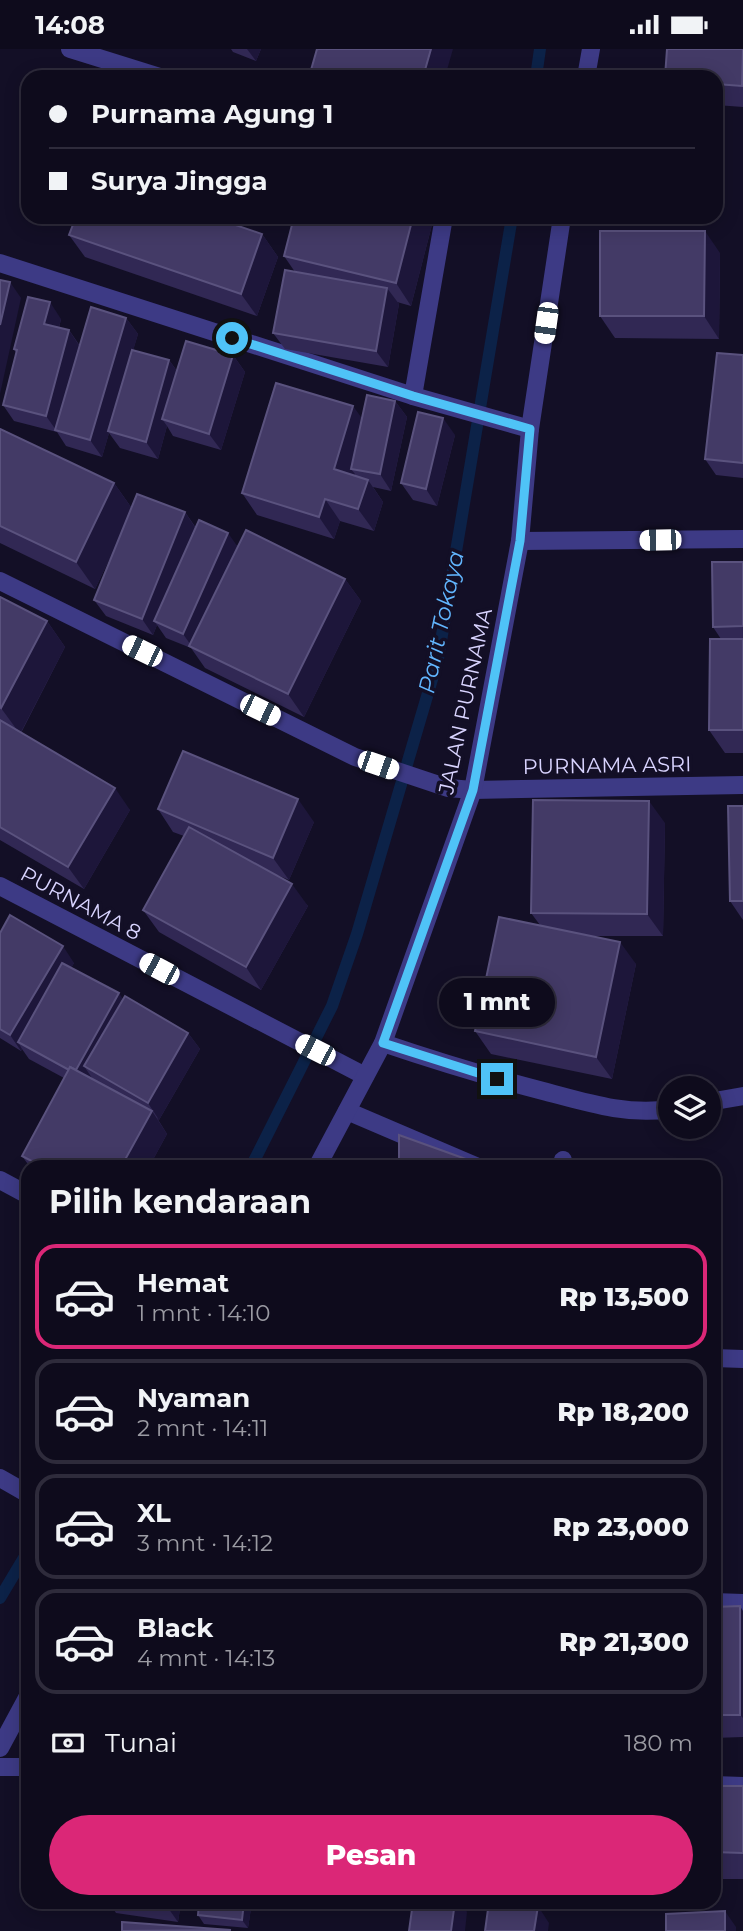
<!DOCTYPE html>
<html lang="id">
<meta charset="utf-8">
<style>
body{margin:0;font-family:Montserrat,sans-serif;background:#1c1929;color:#f1f3f6;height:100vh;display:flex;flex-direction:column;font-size:26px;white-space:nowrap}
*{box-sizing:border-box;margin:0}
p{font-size:23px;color:#9b9ba3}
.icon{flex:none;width:38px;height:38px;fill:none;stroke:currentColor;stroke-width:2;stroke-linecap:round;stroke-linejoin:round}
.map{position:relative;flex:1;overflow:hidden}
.side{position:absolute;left:21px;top:1111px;width:700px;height:749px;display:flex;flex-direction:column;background:#0e0b1c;border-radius:21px;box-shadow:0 4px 18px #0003,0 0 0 2px #2e2b3b}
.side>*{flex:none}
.top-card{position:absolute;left:21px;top:21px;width:702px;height:154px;border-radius:21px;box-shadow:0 4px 18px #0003,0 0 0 2px #2e2b3b;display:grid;align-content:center;height:154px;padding:0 28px;background:#0e0b1c}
.fabs{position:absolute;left:658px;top:1027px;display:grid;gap:14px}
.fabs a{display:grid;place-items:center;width:63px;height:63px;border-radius:50%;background:#0e0b1c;box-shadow:0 4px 18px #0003,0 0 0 2px #2e2b3b;font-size:35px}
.end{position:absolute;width:32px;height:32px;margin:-16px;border:9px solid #4fc3f7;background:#111;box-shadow:0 0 0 4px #111}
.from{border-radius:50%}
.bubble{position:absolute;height:49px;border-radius:24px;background:#0e0b1c;box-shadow:0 4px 18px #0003,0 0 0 2px #2e2b3b;font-size:23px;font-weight:800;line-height:49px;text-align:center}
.car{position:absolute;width:21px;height:42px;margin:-21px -10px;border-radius:9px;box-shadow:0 0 5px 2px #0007;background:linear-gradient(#fff 24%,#345 0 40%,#fff 0 76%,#345 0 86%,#fff 0)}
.top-card b{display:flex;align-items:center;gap:24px;height:66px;font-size:26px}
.top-card b+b{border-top:2px solid #2e2b3b}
.top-card i{width:18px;height:18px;background:#f1f3f6}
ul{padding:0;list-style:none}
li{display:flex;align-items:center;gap:21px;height:105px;margin:0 14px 10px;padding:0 14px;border:4px solid #2e2b3b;border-radius:21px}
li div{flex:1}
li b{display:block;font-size:26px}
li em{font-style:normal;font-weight:800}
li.selected{border-color:#db2777}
li>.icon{width:63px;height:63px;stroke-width:1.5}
h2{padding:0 28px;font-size:32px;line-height:84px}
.pay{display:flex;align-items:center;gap:18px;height:77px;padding:0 28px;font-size:26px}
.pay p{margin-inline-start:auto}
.cta{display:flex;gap:14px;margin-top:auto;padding:14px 28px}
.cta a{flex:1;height:80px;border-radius:42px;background:#db2777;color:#fff;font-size:28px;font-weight:800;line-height:80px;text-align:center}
.status{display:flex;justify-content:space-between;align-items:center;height:49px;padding:0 35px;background:#0e0b1c;direction:ltr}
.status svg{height:19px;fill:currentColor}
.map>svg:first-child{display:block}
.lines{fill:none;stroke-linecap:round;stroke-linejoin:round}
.stream{stroke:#0c2248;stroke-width:12}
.minor{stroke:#3d3a85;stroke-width:18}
.tertiary{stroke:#3d3a85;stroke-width:18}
.wall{fill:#312854}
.shaded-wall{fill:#1d163a}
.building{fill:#433a66;stroke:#5a527e;stroke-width:2}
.route{stroke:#4fc3f7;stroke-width:9}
.labels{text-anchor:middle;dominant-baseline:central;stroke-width:7;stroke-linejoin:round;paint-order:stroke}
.street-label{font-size:21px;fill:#d9d4ff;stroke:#130f26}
.water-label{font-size:23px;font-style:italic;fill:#62b6ff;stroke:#130f26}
</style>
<div class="status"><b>14:08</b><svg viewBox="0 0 49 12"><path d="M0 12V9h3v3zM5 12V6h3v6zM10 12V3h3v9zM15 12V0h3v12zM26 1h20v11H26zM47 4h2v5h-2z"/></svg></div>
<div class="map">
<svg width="743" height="1882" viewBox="0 0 743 1882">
<rect width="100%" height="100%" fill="#130f26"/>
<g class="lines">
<!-- stream -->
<g class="stream">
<polyline points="536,28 540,0"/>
<polyline points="251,1118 332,957 357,885 438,610 512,168"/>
<polyline points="0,1549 28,1502"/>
</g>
<!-- minor -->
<g class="minor">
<polyline points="70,0 160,28"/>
<polyline points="0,214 413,347 530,380"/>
<polyline points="413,347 444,168"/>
<polyline points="520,492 743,490"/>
<polyline points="0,532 355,708 448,739 473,741 743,736"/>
<polyline points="0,837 365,1027"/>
<path d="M383,994C436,1012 489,1028 543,1042C585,1053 627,1067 670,1060"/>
<polyline points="709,1053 743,1047"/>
<polyline points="347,1062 478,1118"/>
<polyline points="561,1118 563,1111"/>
<polyline points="0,1131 28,1146"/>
<polyline points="714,1309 743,1310"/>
<polyline points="0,1429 28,1445"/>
<polyline points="714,1553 743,1554"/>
<polyline points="0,1718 28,1718"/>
<polyline points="714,1736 743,1737"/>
</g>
<!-- tertiary -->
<g class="tertiary">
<polyline points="586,28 591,0"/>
<polyline points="317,1118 383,994 473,741 520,492 530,380 562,168"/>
<polyline points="0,1699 28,1647"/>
</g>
</g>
<!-- wall -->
<g class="wall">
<polygon points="231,0 261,0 256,12 233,3"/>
<polygon points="743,0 743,58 716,56 716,28"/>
<polygon points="294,168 434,168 411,257 397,253 399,255 388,318 285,300 273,284 295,223 284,207"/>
<polygon points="262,185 278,208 257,267 85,208 69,186"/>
<polygon points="720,204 719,290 615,289 600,267"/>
<polygon points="126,269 138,285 133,301 169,311 177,322 233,306 245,323 221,401 173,387 167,377 158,410 120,399 109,384 102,408 66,397 57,383 14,372 3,356 16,304 14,300 61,270 59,279 69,281 80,297"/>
<polygon points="743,306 743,429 716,426 705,410"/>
<polygon points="395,352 407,368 391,442 373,438 383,453 374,482 340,472 334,490 257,466 242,444 362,370"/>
<polygon points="0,380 114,434 131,458 185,463 196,479 238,497 345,530 361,552 304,668 205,619 191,599 166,589 157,576 153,586 106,567 94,551 117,494 95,540 0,494"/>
<polygon points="455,386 437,457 413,451 401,434"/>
<polygon points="743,513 743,704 725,704 709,681 721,590 713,578"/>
<polygon points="0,548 47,572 65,598 21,684 130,761 84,840 0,791"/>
<polygon points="743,757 743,871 730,852"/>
<polygon points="158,760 314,773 289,831 277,826 308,857 261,941 159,883 143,861 184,787 173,783"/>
<polygon points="665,774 663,887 591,887 636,915 612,1030 491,1005 475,982 540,876 531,864"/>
<polygon points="0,884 74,914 71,919 123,951 188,984 200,1000 159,1071 157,1069 167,1085 149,1118 30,1118 22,1107 64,1029 29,1010 22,1000 21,1002 0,989"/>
<polygon points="714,1558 743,1562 743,1688 714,1689"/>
<rect x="714" y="1737" width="29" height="93"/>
<polygon points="109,1853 181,1853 178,1873 116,1864"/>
<polygon points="199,1853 252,1853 248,1879 204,1875 198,1866"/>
</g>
<!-- shaded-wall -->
<g class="shaded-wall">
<polygon points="247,0 261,0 256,12"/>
<polygon points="431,0 453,0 445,28 423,28"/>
<polygon points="413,168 434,168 411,257 396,234"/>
<polygon points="705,182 720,204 719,290 704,267"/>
<polygon points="262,185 278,208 257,267 241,245"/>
<polygon points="10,233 21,249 0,345 0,276"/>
<polygon points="387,239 399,255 388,318 376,302"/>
<polygon points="50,253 61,270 56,291 44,275"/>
<polygon points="126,269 138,285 102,408 90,391"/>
<polygon points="69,281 80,298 56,381 46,367"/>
<polygon points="233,306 245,323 221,401 209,385"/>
<polygon points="169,311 181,328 162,370 167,377 158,410 146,393"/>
<polygon points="395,352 407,368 391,442 380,425"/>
<polygon points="353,357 369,379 351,420 355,425 349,443 334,420"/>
<polygon points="443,369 455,386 437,457 426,440"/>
<polygon points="368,431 383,453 374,482 358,460"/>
<polygon points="114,434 133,461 95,540 76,513"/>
<polygon points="325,450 340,472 334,490 319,468"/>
<polygon points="185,463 196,480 154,572 157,576 153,586 142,570"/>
<polygon points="228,484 240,501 193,599 183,585"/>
<polygon points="345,530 361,552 304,668 288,645"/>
<polygon points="47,572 65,598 20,685 1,659"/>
<polygon points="115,739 130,761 84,840 68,818"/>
<polygon points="298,750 314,773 289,831 273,809"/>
<polygon points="649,752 665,774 663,887 647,865"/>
<polygon points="292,835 308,857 261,941 246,918"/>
<polygon points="620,893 636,915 612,1030 596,1008"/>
<polygon points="63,897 74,914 24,997 18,993 22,1000 21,1002 10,986"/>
<polygon points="119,944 130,961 84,1017 92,1029 86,1041 74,1024"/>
<polygon points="188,984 200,1000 159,1071 148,1054"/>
<polygon points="152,1062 167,1085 149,1118 121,1118"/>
<polygon points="740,1557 743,1562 743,1669 740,1666"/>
<polygon points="167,1853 181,1853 178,1873 166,1856"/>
<polygon points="244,1853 252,1853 248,1879 242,1871"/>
<polygon points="455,1853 460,1853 467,1863 465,1882 451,1882"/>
<polygon points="538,1857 549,1874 548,1882 534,1882"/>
<polygon points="725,1862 736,1878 736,1882 725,1882"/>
</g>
<!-- building -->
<g class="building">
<polygon points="317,0 431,0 423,28 309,28"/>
<polygon points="667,0 743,0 742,37 716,35 716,28 665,28"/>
<polygon points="76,168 212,168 262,185 241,245 69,186"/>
<polygon points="294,168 413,168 396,234 284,207"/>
<polygon points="600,182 705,182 704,267 600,267"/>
<polygon points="285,221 387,239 376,302 273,284"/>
<polygon points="0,231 10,233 0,276"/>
<polygon points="28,248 50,253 44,275 69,281 46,367 3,356 17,301 14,300"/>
<polygon points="91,258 126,269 90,391 55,381"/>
<polygon points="186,292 233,306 209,385 162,370"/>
<polygon points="132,301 169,311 146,393 108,382"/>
<polygon points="717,304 743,306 743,414 705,410"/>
<polygon points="276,334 353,357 334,420 368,431 358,460 325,450 319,468 242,444"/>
<polygon points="367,346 395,352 380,425 351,420"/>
<polygon points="418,363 443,369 426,440 401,434"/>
<polygon points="0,380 114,434 76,513 0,477"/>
<polygon points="137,445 185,463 142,570 94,551"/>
<polygon points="199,471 228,484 183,585 154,572"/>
<polygon points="246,481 345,530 288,645 189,597"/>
<polygon points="712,513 743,513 743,577 713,578"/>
<polygon points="0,548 47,572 1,659 0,658"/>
<polygon points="710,590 743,590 743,681 709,681"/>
<polygon points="0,671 115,739 68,818 0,778"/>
<polygon points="183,702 298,750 273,809 158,760"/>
<polygon points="533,751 649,752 647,865 531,864"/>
<polygon points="728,757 743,757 743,852 730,852"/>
<polygon points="189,778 292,835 246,918 143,861"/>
<polygon points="10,866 63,897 10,986 0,980 0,884"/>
<polygon points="499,868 620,893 596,1008 475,982"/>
<polygon points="62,914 119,944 76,1021 70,1018 69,1021 18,993"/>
<polygon points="125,947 188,984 148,1054 84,1017"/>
<polygon points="70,1018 152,1062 121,1118 43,1118 22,1107"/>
<polygon points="399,1086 488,1118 399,1118"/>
<polygon points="740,1557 740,1666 714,1666 714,1558"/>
<polygon points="714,1737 743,1737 743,1804 714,1803"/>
<polygon points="144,1853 167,1853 166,1856"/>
<polygon points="199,1853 244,1853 242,1871 198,1866"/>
<polygon points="413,1853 455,1853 451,1882 409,1882"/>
<polygon points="489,1853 507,1853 538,1857 534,1882 485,1882"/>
<polygon points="725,1862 725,1882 666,1882 666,1865"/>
<polygon points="122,1873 231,1881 122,1882"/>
</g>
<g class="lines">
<!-- route -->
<polyline class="route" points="232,289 413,347 530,380 520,492 473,741 383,994 497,1030"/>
</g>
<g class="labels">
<!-- street labels -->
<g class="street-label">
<text transform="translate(465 652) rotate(-78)">JALAN PURNAMA</text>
<text transform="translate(607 716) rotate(-1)">PURNAMA ASRI</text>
<text transform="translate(81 854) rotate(28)">PURNAMA 8</text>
</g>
<!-- water labels -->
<g class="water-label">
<text transform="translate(441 573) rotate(-78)">Parit Tokaya</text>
</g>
</g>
</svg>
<div class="fabs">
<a><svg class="icon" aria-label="layers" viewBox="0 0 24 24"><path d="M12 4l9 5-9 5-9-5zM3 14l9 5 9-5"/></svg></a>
</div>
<i class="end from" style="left:232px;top:289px"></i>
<i class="end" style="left:497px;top:1030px"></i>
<div class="bubble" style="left:439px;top:929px;width:116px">1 mnt</div>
<i class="car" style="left:546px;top:274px;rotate:188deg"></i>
<i class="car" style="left:660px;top:491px;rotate:269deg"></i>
<i class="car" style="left:142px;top:602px;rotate:296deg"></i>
<i class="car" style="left:260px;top:661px;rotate:116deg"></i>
<i class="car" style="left:378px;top:716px;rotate:109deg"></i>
<i class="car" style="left:159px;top:920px;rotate:298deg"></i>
<i class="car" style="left:315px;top:1001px;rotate:297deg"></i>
<div class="top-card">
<b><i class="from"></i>Purnama Agung 1</b>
<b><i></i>Surya Jingga</b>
</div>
<section class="side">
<h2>Pilih kendaraan</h2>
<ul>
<li class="selected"><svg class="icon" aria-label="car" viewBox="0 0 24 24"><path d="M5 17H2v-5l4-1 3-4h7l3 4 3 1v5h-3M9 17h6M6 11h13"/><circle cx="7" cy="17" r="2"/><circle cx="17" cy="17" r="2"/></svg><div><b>Hemat</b><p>1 mnt · 14:10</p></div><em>Rp 13,500</em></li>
<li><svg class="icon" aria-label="car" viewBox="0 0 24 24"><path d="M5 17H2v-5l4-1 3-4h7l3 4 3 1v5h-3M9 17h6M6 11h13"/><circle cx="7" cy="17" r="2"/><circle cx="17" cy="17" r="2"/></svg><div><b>Nyaman</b><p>2 mnt · 14:11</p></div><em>Rp 18,200</em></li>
<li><svg class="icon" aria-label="car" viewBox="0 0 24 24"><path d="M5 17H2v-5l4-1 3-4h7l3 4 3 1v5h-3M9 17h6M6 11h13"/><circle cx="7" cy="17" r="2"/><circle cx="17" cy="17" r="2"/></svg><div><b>XL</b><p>3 mnt · 14:12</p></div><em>Rp 23,000</em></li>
<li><svg class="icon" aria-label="car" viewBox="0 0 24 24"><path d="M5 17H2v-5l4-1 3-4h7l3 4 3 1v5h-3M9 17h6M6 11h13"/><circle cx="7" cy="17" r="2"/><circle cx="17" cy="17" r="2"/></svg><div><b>Black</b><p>4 mnt · 14:13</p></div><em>Rp 21,300</em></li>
</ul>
<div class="pay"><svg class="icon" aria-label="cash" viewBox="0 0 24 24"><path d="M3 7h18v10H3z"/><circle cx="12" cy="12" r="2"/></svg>Tunai<p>180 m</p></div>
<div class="cta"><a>Pesan</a></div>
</section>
</div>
